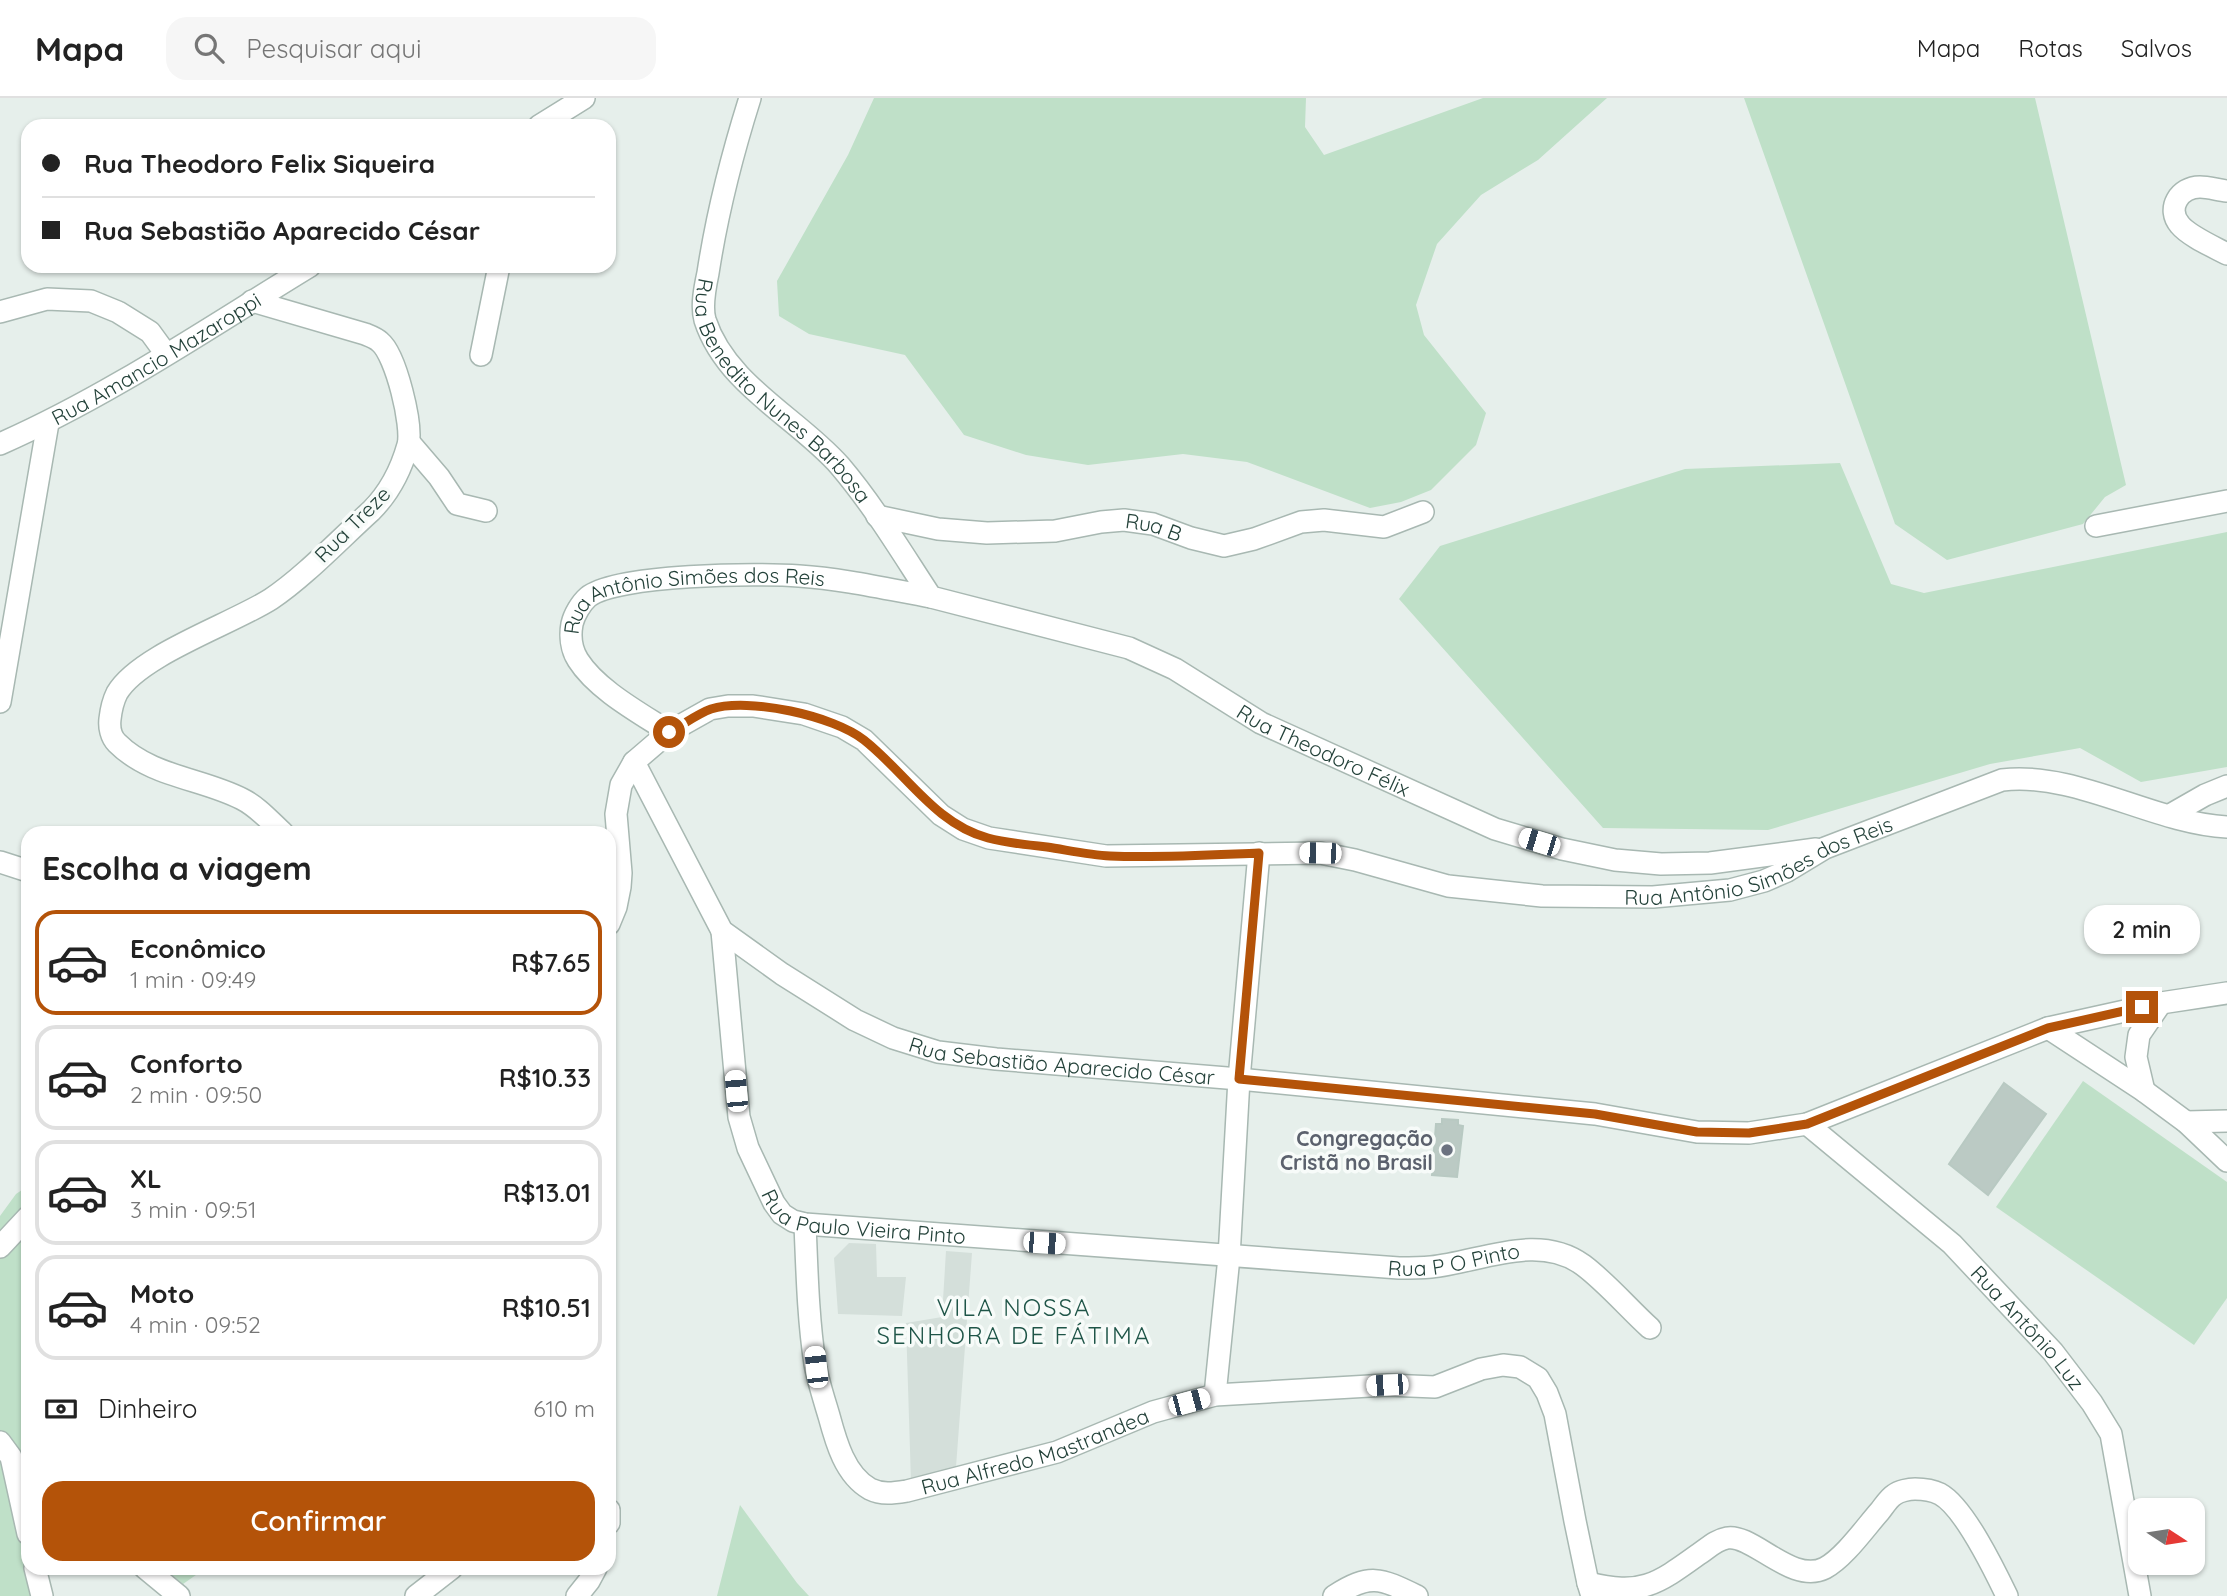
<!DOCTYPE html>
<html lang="pt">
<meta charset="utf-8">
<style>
body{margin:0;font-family:Quicksand,sans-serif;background:#f6f6f6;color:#222;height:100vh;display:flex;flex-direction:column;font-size:26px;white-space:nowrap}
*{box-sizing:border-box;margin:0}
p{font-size:23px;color:#767676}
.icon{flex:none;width:38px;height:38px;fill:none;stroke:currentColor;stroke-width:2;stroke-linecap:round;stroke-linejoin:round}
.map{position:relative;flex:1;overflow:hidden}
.details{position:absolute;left:21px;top:728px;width:595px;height:749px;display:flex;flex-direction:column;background:#fff;border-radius:21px;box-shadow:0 2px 5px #0004}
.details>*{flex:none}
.banner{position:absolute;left:21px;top:21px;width:595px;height:154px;border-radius:21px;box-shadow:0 2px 5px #0004;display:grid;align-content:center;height:154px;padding:0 21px;background:#fff}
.needle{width:46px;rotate:102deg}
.controls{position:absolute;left:2128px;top:1400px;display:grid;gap:14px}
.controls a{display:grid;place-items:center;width:77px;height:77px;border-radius:14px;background:#fff;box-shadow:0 2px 5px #0004;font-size:35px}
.end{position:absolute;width:32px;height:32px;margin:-16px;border:9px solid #b45309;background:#fff;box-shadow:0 0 0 4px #fff}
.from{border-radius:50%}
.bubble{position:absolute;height:49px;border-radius:21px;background:#fff;box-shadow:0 2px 5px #0004;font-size:23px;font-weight:600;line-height:49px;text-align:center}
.car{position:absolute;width:21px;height:42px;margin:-21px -10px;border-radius:9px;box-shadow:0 0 5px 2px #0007;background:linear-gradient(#fff 24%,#345 0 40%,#fff 0 76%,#345 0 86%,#fff 0)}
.banner b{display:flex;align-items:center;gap:24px;height:66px;font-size:26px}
.banner b+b{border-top:2px solid #e0e0e0}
.banner i{width:18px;height:18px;background:#222}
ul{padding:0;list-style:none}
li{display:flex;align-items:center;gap:21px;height:105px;margin:0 14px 10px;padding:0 7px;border:4px solid #e0e0e0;border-radius:21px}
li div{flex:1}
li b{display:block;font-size:26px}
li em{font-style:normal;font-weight:600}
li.current{border-color:#b45309}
li>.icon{width:63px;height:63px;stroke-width:1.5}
h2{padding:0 21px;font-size:32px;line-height:84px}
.pay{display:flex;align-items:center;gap:18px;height:77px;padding:0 21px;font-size:26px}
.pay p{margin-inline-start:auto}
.button{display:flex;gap:14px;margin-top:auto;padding:14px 21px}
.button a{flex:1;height:80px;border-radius:21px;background:#b45309;color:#fff;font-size:28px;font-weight:600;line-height:80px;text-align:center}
header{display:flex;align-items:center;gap:42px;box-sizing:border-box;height:98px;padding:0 35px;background:#fff;border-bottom:2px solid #e0e0e0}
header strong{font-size:33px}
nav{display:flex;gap:38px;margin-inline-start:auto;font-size:24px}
.search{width:490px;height:63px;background:#f6f6f6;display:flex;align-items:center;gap:18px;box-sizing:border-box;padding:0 24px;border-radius:21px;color:#767676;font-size:26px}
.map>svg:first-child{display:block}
.built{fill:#d4dfda}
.green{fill:#bfe0c8}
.building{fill:#bbcac4;stroke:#b8c9c2;stroke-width:2}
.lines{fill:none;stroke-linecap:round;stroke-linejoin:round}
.minor-casing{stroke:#a8b8b2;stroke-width:24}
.minor{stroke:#fff;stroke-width:21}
.route{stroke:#b45309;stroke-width:9}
.worship-dot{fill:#6b7280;stroke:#f7fbf9;stroke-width:2.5}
.labels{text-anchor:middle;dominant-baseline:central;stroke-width:7;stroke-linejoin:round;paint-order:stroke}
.street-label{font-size:21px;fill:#24423a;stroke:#f7fbf9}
.worship-label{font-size:21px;font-weight:bold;fill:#5b616d;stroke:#f7fbf9;text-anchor:end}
.quarter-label{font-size:24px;letter-spacing:2px;fill:#1f5548;stroke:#f7fbf9}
</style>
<header>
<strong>Mapa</strong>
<div class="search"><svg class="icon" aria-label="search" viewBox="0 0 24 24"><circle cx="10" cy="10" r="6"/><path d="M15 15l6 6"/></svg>Pesquisar aqui</div>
<nav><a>Mapa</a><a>Rotas</a><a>Salvos</a></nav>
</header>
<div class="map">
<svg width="2227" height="1498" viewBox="0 0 2227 1498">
<rect width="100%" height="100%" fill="#e6efeb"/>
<!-- built -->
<g class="built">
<polygon points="849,1145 876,1146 877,1179 906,1179 902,1218 838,1216 834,1160"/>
<polygon points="946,1153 972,1155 956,1369 911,1384 906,1225 942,1219"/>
</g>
<!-- green -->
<g class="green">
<polygon points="874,0 1306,0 1305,29 1324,57 1483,0 1607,0 1538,62 1481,97 1437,146 1416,207 1424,237 1486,315 1476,347 1431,392 1401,404 1370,410 1247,364 1183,356 1088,367 1026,357 964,337 905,257 809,236 779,218 777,183 848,57"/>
<polygon points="1744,0 2035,0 2126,387 2105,399 2083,426 1947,462 1895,426"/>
<polygon points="1840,365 1891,486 1924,495 2227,434 2227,669 2141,684 2080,650 1990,666 1768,732 1603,730 1399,501 1440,448 1685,371"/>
<polygon points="2083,983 2227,1084 2227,1200 2194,1247 1996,1109"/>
<polygon points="28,1088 28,1389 12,1399 33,1498 0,1498 0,1118 16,1096"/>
<polygon points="740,1407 797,1485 809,1498 717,1498"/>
<polygon points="164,1470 206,1470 183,1486"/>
</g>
<!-- building -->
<g class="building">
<polygon points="2004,985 2046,1016 1988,1097 1949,1066"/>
<polygon points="1442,1021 1458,1022 1458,1027 1463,1028 1457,1079 1432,1077 1436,1026 1442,1026"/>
</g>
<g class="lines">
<!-- minor casing -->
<g class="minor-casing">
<g id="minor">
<path id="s1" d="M750,0C732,57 717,116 708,175C705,189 701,208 705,222C726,287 798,320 840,368C874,408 902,455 931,499L1129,550L1175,571L1261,625L1495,731L1562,751L1615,762L1661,766L1710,765L1816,751"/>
<polyline points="539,28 584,0"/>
<path d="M2227,93C2218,92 2208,89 2200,89C2179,89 2166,111 2180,127C2189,138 2214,149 2227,156"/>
<path d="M252,203L365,236C370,238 376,240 380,244C396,257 413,328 408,347C401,372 389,395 371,413C340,441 304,479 271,501C232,526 139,557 117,595C113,603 111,612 110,621C109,629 111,639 117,645C151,679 201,680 242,701C258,709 270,723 283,735"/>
<polyline points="0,214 47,201 91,203 118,214 150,234 166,256"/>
<polyline points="481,257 499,168"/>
<polyline points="409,344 439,379 457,406 486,413"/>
<path id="s2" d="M0,346C109,298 208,230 310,168"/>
<path id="s3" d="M877,418L938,431L987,435L1055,433L1101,424L1124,422L1153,426L1191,440L1224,448L1254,441L1301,424L1324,422L1384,429L1423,414"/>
<polyline points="2096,428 2227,403"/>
<polyline points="0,604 48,325"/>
<path id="s4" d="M669,634C640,615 597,592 578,562C571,551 570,537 572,526C574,517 581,505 588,499C616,476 760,475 799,478C844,481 887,491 931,499"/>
<path id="s5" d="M634,664L722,833L782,876L855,922L893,940L938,954L996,961L1239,981L1595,1016L1697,1034L1749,1035L1807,1026L2048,930L2161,905L2227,895"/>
<polyline points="2170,717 2205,697 2227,688"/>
<polyline points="0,764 28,773"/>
<path id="s6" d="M609,826L616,809L620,789L621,775L616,716L621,687L634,664L669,634L710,611L728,608H753L804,616L842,629L864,642L941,717L963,731L989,740L1106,758L1320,755L1355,762L1448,788L1542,798L1653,799L1730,792L1764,783L1787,773L1825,750L2002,682C2076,673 2153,725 2227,729"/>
<path id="s7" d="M722,833L739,1019L748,1050L774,1105L782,1116L793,1123L805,1126L1399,1170C1409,1170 1420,1170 1431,1169C1480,1164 1538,1134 1583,1167C1606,1184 1628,1210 1650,1230"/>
<polyline points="2048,930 2144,993 2186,1024 2227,1063"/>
<polyline points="2144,993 2136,959 2139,937 2161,905"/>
<polyline points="2186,1024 2227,1023"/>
<path id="s8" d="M1807,1026L1952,1146L2053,1254L2092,1305L2111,1336L2140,1498"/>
<path id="s9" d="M805,1126C807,1173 808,1220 815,1266C818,1283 824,1301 829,1318C836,1344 845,1377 870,1391C882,1397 894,1395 907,1393L1057,1354L1153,1314L1215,1297L1387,1287L1435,1289L1481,1271L1503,1267L1520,1269L1538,1280L1547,1295L1555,1316L1575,1423L1588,1485L1592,1498"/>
<polyline points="0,1149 28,1119"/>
<polyline points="1215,1297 1229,1159 1239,981 1259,755"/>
<polyline points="0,1344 11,1359 28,1436"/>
<polyline points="609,1412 609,1425"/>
<polyline points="35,1470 42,1498"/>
<polyline points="145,1470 179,1498"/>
<path d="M1588,1485C1641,1498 1656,1487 1699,1456C1708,1450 1716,1442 1727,1440C1752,1435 1792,1487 1825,1470C1844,1460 1865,1430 1880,1413C1884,1408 1889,1400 1894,1397C1899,1393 1909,1391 1915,1391C1924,1391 1932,1392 1940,1396C1964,1409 1995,1473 2007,1498"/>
<polyline points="416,1498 452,1470"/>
<polyline points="577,1498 589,1483 596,1470"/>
<path d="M1334,1498C1370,1475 1380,1480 1417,1498"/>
</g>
</g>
<!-- minor -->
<use href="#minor" class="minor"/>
</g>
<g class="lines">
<!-- route -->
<path class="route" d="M669,634C683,627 697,616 711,611C749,599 834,618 864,642C906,675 935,726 988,740C1007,745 1027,747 1047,749C1067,752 1089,757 1110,758C1160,760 1210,757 1259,755L1239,981L1595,1016L1697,1034L1749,1035L1807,1026L2048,930L2142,909"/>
</g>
<!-- markers -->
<circle class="worship-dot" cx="1447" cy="1052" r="7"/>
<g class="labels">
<!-- street labels -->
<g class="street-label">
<text stroke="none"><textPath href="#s2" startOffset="178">Rua Amancio Mazaroppi</textPath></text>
<text stroke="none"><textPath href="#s1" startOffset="329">Rua Benedito Nunes Barbosa</textPath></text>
<text transform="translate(352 426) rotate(-45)">Rua Treze</text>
<text stroke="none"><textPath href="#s3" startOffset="280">Rua B</textPath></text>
<text stroke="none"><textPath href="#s4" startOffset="285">Rua Antônio Simões dos Reis</textPath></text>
<text stroke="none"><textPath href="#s1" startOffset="1013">Rua Theodoro Félix</textPath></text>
<text stroke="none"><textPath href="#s6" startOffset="1365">Rua Antônio Simões dos Reis</textPath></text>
<text stroke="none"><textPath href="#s5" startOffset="564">Rua Sebastião Aparecido César</textPath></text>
<text stroke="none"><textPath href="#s7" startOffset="373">Rua Paulo Vieira Pinto</textPath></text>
<text stroke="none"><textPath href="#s7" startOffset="970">Rua P O Pinto</textPath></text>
<text stroke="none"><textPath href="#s8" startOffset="301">Rua Antônio Luz</textPath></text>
<text stroke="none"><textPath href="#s9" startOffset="452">Rua Alfredo Mastrandea</textPath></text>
</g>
<!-- worship labels -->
<g class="worship-label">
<text x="1433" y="1040">Congregação<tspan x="1433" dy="24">Cristã no Brasil</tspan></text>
</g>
<!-- quarter labels -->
<g class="quarter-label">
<text x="1014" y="1209">VILA NOSSA<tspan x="1014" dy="28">SENHORA DE FÁTIMA</tspan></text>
</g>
</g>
</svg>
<div class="controls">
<a><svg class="needle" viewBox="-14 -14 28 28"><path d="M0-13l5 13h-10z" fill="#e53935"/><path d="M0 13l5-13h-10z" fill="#767676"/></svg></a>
</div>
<i class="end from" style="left:669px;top:634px"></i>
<i class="end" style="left:2142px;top:909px"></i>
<div class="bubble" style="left:2084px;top:807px;width:116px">2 min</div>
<i class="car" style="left:1539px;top:744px;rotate:287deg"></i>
<i class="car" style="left:1320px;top:755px;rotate:271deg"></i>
<i class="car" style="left:736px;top:993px;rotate:355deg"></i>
<i class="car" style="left:1044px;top:1145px;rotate:94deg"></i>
<i class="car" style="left:816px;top:1269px;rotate:354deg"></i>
<i class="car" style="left:1387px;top:1287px;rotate:267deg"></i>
<i class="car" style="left:1189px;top:1304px;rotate:75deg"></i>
<div class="banner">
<b><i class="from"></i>Rua Theodoro Felix Siqueira</b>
<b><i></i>Rua Sebastião Aparecido César</b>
</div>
<section class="details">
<h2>Escolha a viagem</h2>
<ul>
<li class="current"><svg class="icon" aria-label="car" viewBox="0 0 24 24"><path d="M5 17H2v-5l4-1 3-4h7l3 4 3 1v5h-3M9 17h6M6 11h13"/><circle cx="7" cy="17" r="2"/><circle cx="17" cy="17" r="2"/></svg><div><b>Econômico</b><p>1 min · 09:49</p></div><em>R$7.65</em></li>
<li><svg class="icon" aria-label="car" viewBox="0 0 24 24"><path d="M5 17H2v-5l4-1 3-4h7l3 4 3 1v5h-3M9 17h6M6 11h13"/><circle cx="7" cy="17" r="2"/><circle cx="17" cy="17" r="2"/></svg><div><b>Conforto</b><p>2 min · 09:50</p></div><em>R$10.33</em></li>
<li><svg class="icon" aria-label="car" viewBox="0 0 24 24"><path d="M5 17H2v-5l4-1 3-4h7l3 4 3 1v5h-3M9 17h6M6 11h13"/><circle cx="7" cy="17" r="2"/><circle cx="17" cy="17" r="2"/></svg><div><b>XL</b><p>3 min · 09:51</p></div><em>R$13.01</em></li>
<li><svg class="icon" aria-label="car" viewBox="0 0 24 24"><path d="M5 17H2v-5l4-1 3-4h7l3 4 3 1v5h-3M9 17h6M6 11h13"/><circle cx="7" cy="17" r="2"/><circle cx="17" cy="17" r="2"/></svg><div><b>Moto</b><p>4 min · 09:52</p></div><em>R$10.51</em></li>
</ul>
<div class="pay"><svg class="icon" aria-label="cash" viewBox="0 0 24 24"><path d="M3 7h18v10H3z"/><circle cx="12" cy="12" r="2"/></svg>Dinheiro<p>610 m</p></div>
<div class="button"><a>Confirmar</a></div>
</section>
</div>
